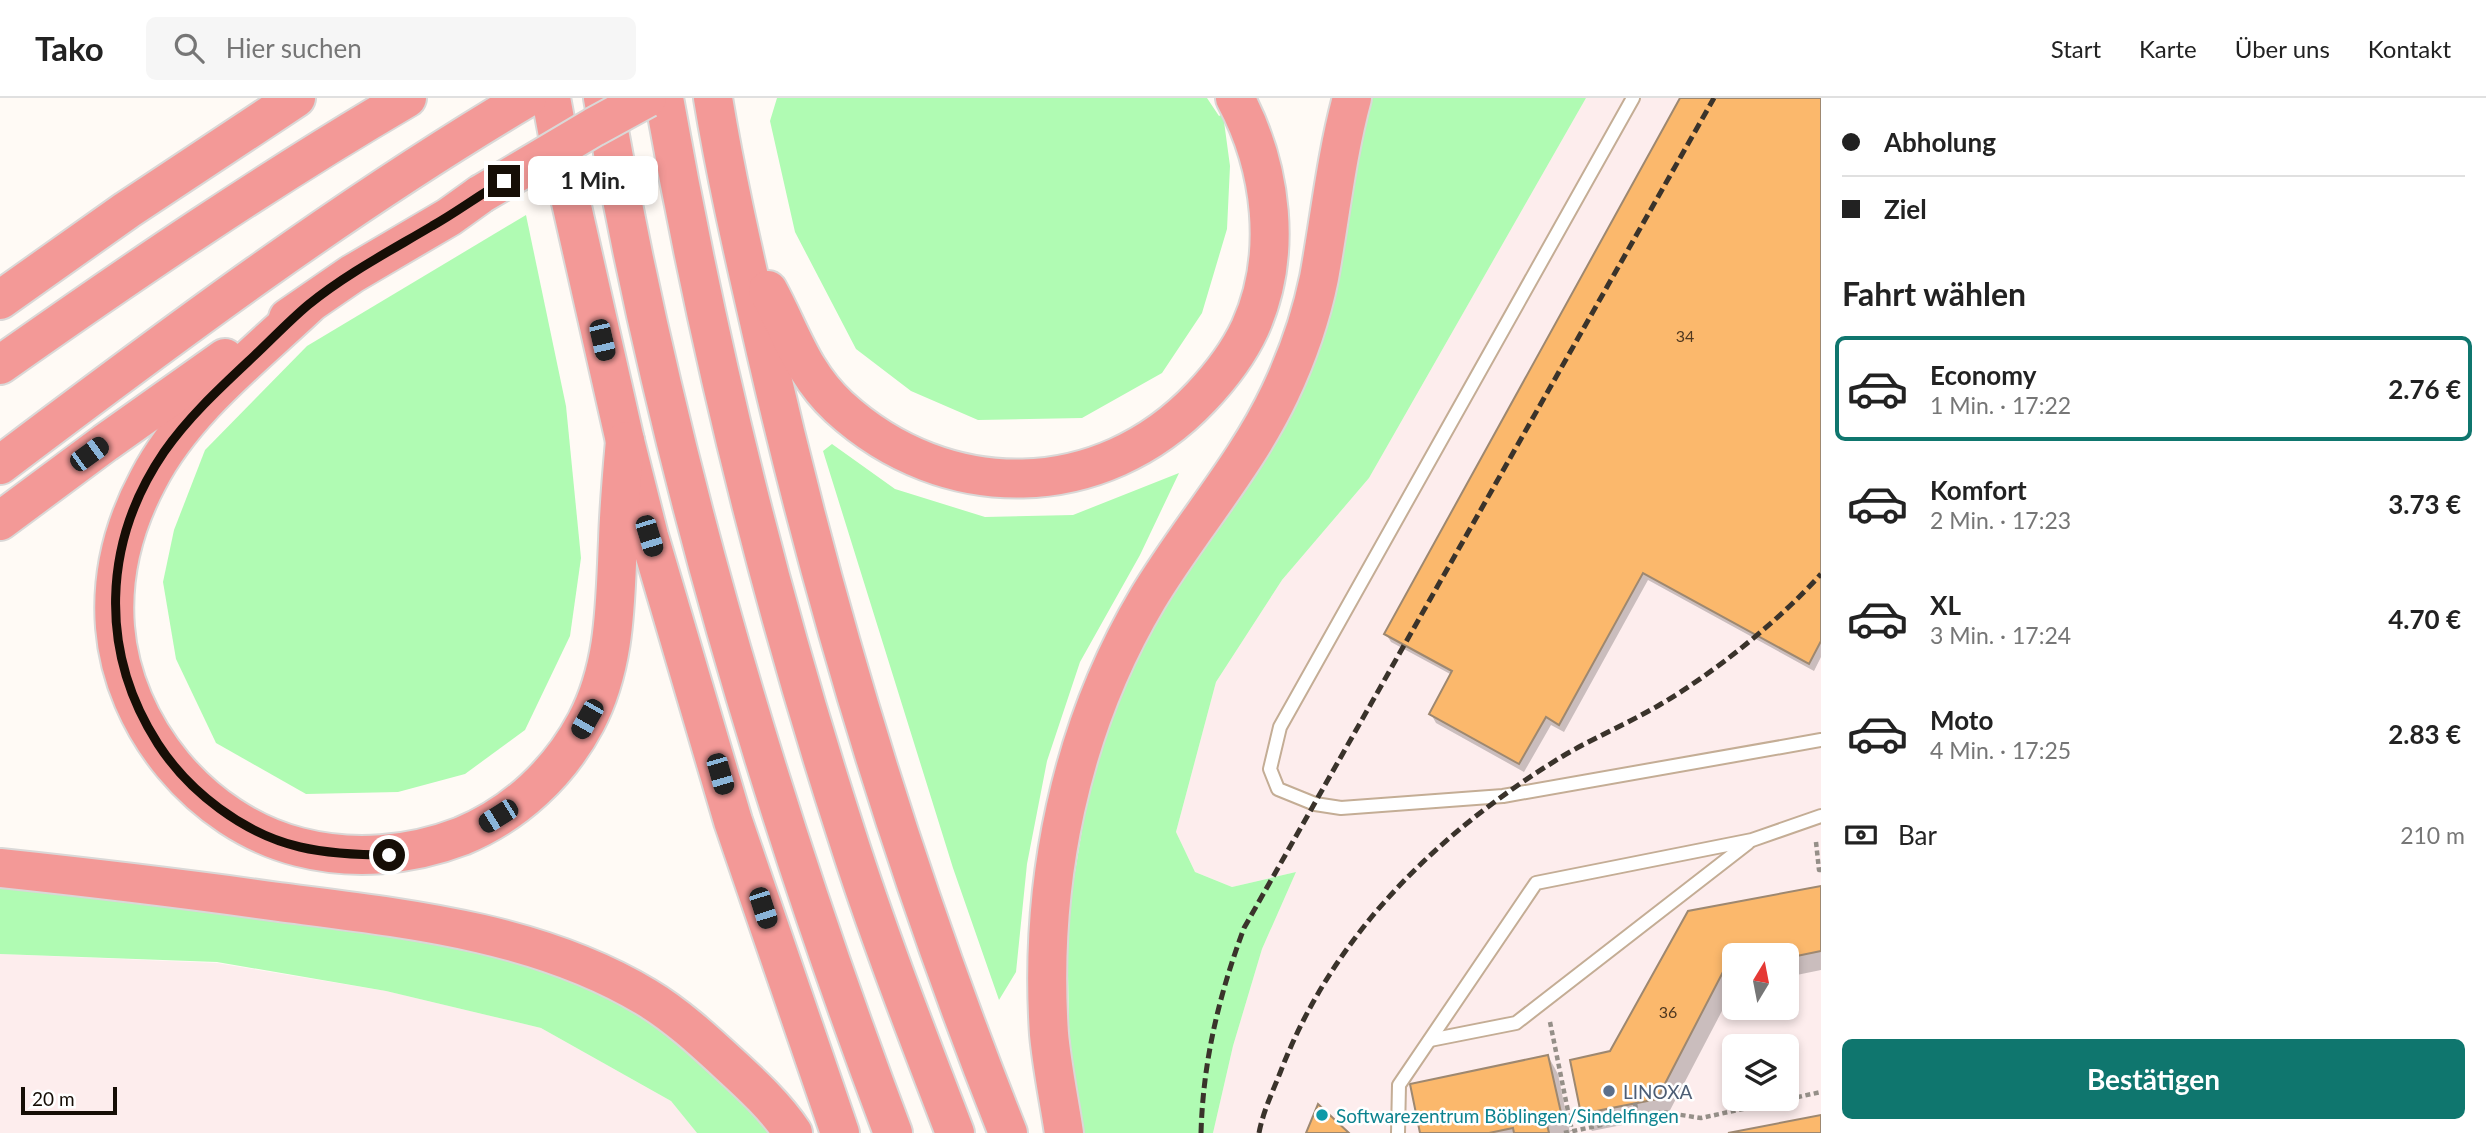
<!DOCTYPE html>
<html lang="de">
<meta charset="utf-8">
<style>
body{margin:0;font-family:Lato,sans-serif;background:#f6f6f6;color:#222;height:100vh;display:flex;flex-direction:column;font-size:26px;white-space:nowrap}
*{box-sizing:border-box;margin:0}
p{font-size:23px;color:#767676}
.icon{flex:none;width:38px;height:38px;fill:none;stroke:currentColor;stroke-width:2;stroke-linecap:round;stroke-linejoin:round}
.map{position:relative;flex:1;overflow:hidden}
.drawer{display:flex;flex-direction:column;background:#fff;width:665px}
.drawer>*{flex:none}
.hud{display:grid;align-content:center;height:154px;padding:0 21px;background:#fff}
.needle{width:46px;rotate:10deg}
.buttons{position:absolute;left:1722px;top:845px;display:grid;gap:14px}
.buttons a{display:grid;place-items:center;width:77px;height:77px;border-radius:10px;background:#fff;box-shadow:0 4px 10px #0003;font-size:35px}
.scale{position:absolute;left:21px;bottom:18px;width:96px;box-sizing:border-box;padding-left:7px;border:4px solid #160e06;border-top:0;font-size:19px;line-height:24px;white-space:nowrap;color:#160e06;-webkit-text-stroke:5px #fff;paint-order:stroke}
.end{position:absolute;width:32px;height:32px;margin:-16px;border:9px solid #160e06;background:#fff;box-shadow:0 0 0 4px #fff}
.from{border-radius:50%}
.bubble{position:absolute;height:49px;border-radius:10px;background:#fff;box-shadow:0 4px 10px #0003;font-size:23px;font-weight:700;line-height:49px;text-align:center}
.car{position:absolute;width:21px;height:42px;margin:-21px -10px;border-radius:9px;box-shadow:0 0 5px 2px #0007;background:linear-gradient(#222 24%,#8ab4d8 0 40%,#222 0 76%,#8ab4d8 0 86%,#222 0)}
.hud b{display:flex;align-items:center;gap:24px;height:66px;font-size:26px}
.hud b+b{border-top:2px solid #e0e0e0}
.hud i{width:18px;height:18px;background:#222}
ul{padding:0;list-style:none}
li{display:flex;align-items:center;gap:21px;height:105px;margin:0 14px 10px;padding:0 7px;border:4px solid transparent;border-radius:10px}
li div{flex:1}
li b{display:block;font-size:26px}
li em{font-style:normal;font-weight:700}
li.on{border-color:#0f766e}
li>.icon{width:63px;height:63px;stroke-width:1.5}
h2{padding:0 21px;font-size:32px;line-height:84px}
.pay{display:flex;align-items:center;gap:18px;height:77px;padding:0 21px;font-size:26px}
.pay p{margin-inline-start:auto}
.action{display:flex;gap:14px;margin-top:auto;padding:14px 21px}
.action a{flex:1;height:80px;border-radius:10px;background:#0f766e;color:#fff;font-size:28px;font-weight:700;line-height:80px;text-align:center}
header{display:flex;align-items:center;gap:42px;box-sizing:border-box;height:98px;padding:0 35px;background:#fff;border-bottom:2px solid #e0e0e0}
header strong{font-size:33px}
nav{display:flex;gap:38px;margin-inline-start:auto;font-size:24px}
.search{width:490px;height:63px;background:#f6f6f6;display:flex;align-items:center;gap:18px;box-sizing:border-box;padding:0 24px;border-radius:10px;color:#767676;font-size:26px}
main{display:flex;flex:1;min-height:0}
.map>svg:first-child{display:block}
.commercial{fill:#fdeded;fill-rule:evenodd}
.green{fill:#b0fbb3}
.shadow{fill:#0003}
.building{fill:#fbb86c;stroke:#9e8870;stroke-width:2}
.lines{fill:none;stroke-linecap:round;stroke-linejoin:round}
.lane-casing{stroke:#c4ad95;stroke-width:16}
.highway-casing{stroke:#dad8d7;stroke-width:42}
.path{stroke:#958f88;stroke-width:4.5;stroke-dasharray:5 3.5;stroke-linecap:butt}
.lane{stroke:#fff;stroke-width:12}
.highway{stroke:#f39997;stroke-width:38}
.rail{stroke:#3a332b;stroke-width:5;stroke-dasharray:10 5;stroke-linecap:butt}
.highway-bridge-casing{stroke:#dad8d7;stroke-width:42;stroke-linecap:butt}
.highway-bridge{stroke:#f39997;stroke-width:38}
.route{stroke:#160e06;stroke-width:9}
.service-dot{fill:#5c6f8a;stroke:#fff;stroke-width:2.5}
.culture-dot{fill:#0f9aa8;stroke:#fff;stroke-width:2.5}
.labels{text-anchor:middle;dominant-baseline:central;stroke-width:5;stroke-linejoin:round;paint-order:stroke}
.number-label{font-size:16px;fill:#4f3820}
.service-label{font-size:19px;fill:#4e5e75;stroke:#fff;text-anchor:start}
.culture-label{font-size:19px;fill:#0d838f;stroke:#fff;text-anchor:start}
</style>
<header>
<strong>Tako</strong>
<div class="search"><svg class="icon" aria-label="search" viewBox="0 0 24 24"><circle cx="10" cy="10" r="6"/><path d="M15 15l6 6"/></svg>Hier suchen</div>
<nav><a>Start</a><a>Karte</a><a>Über uns</a><a>Kontakt</a></nav>
</header>
<main>
<div class="map">
<svg width="1821" height="1035" viewBox="0 0 1821 1035">
<rect width="100%" height="100%" fill="#fffaf5"/>
<!-- commercial -->
<g class="commercial">
<path d="M1586,0H1821V1035H1213L1233,948L1262,851L1296,774L1232,789L1195,774L1176,734L1216,584L1282,482L1369,380ZM1734,858H1787V910H1734ZM1734,948H1787V1001H1734Z"/>
<polygon points="0,856 217,865 386,893 541,930 671,1003 697,1035 0,1035"/>
</g>
<!-- green -->
<g class="green">
<polygon points="777,0 1207,0 1219,18 1223,16 1230,68 1227,131 1202,215 1162,275 1082,320 978,322 911,293 856,251 795,134 770,23"/>
<polygon points="1370,0 1586,0 1369,380 1282,482 1216,584 1176,734 1195,774 1232,789 1296,774 1262,851 1233,948 1213,1035 1081,1035 1077,1016 1069,930 1067,823 1090,683 1127,576 1164,505 1238,401 1355,73"/>
<polygon points="526,117 566,308 581,460 570,538 525,632 465,676 398,694 306,696 216,645 176,561 163,484 174,432 205,352 307,248"/>
<polygon points="832,346 895,391 985,419 1073,417 1179,375 1140,457 1080,564 1047,663 1027,766 1016,874 999,902 953,770 823,353"/>
<polygon points="0,783 509,855 639,910 779,1035 697,1035 671,1003 541,930 386,893 217,864 0,856"/>
</g>
<!-- shadow -->
<g class="shadow">
<polygon points="1682,0 1821,0 1821,559 1814,573 1648,482 1564,634 1551,627 1524,674 1436,625 1431,616 1452,577 1391,544 1386,536"/>
<polygon points="1821,790 1821,872 1787,879 1787,858 1734,858 1734,890 1667,1018 1592,1033 1582,1016 1611,955 1689,815"/>
<polygon points="1548,958 1558,976 1570,1035 1422,1035"/>
</g>
<!-- building -->
<g class="building">
<polygon points="1680,0 1821,0 1821,543 1809,566 1643,475 1559,627 1546,619 1519,666 1429,616 1452,573 1384,536"/>
<polygon points="1821,788 1821,853 1787,860 1787,858 1734,858 1734,870 1724,872 1657,1001 1581,1016 1570,962 1610,953 1688,813"/>
<polygon points="1548,957 1562,1019 1546,1022 1549,1035 1514,1035 1513,1030 1489,1035 1420,1035 1410,986"/>
<polygon points="1318,1006 1349,1035 1306,1035"/>
<polygon points="1821,1017 1821,1035 1728,1035"/>
</g>
<g class="lines">
<!-- lane casing -->
<g class="lane-casing">
<g id="lane">
<polyline points="1633,0 1280,629 1270,671 1278,691 1315,706 1341,710 1503,698 1821,642"/>
<polyline points="1430,942 1516,925 1748,745"/>
<polyline points="1398,1035 1399,987 1536,785 1752,742 1821,718"/>
</g>
</g>
<!-- highway casing -->
<g class="highway-casing">
<g id="highway">
<polyline points="551,0 568,91 625,343 649,438 733,723 840,1035"/>
<path d="M603,0C665,354 766,699 893,1035"/>
<path d="M664,0C708,249 768,494 846,735C878,836 917,936 955,1035"/>
<path d="M713,0C727,86 747,170 766,254C827,520 907,782 1008,1035"/>
<path d="M768,192C791,234 802,275 839,309C946,407 1101,405 1201,299C1220,279 1238,256 1250,230C1283,157 1272,69 1235,0"/>
<polyline points="0,202 127,112 296,0"/>
<path d="M308,207C252,260 184,312 148,382C124,427 111,478 115,529C123,629 201,724 299,749C353,763 410,758 462,738C515,716 559,675 586,624C616,567 615,504 618,443C619,409 622,376 625,343"/>
<polyline points="288,220 352,176 449,119 481,96"/>
<path d="M0,267C132,174 267,82 407,0"/>
<path d="M0,367C171,238 343,109 527,0"/>
<polyline points="0,423 105,345 225,260"/>
<path d="M0,770C93,780 186,791 279,804C403,820 536,833 646,899C676,917 702,941 728,965C751,986 776,1009 793,1035"/>
<path d="M1064,1035C1059,1002 1052,969 1049,936C1039,785 1070,631 1148,500C1190,430 1245,369 1280,295C1297,259 1311,219 1319,180C1330,120 1336,59 1352,0"/>
</g>
</g>
<!-- path -->
<g class="path">
<polyline points="1816,744 1819,772 1821,772"/>
<polyline points="1550,924 1572,1033"/>
<polyline points="1635,1005 1637,1019"/>
<polyline points="1564,1035 1662,1014 1701,1020 1821,994"/>
</g>
<!-- lane -->
<use href="#lane" class="lane"/>
<!-- highway -->
<use href="#highway" class="highway"/>
<!-- rail -->
<g class="rail">
<path d="M1201,1035C1203,963 1219,897 1244,830L1714,0"/>
<path d="M1259,1035C1263,1014 1272,995 1280,975C1333,836 1438,734 1563,658C1595,639 1629,625 1661,606C1714,575 1780,522 1821,476"/>
</g>
<!-- highway-bridge casing -->
<g class="highway-bridge-casing">
<polyline id="highway-bridge" points="481,96 594,29 647,0"/>
</g>
<!-- highway-bridge -->
<use href="#highway-bridge" class="highway-bridge"/>
</g>
<g class="lines">
<!-- route -->
<path class="route" d="M389,757C359,757 330,756 300,749C244,736 189,694 158,646C99,554 102,445 164,354C189,318 222,288 254,258C272,241 289,223 308,207C346,176 390,153 432,128C457,114 479,97 504,83"/>
</g>
<!-- markers -->
<circle class="service-dot" cx="1609" cy="993" r="7"/>
<circle class="culture-dot" cx="1322" cy="1017" r="7"/>
<g class="labels">
<!-- number labels -->
<g class="number-label">
<text x="1685" y="237">34</text>
<text x="1668" y="913">36</text>
</g>
<!-- service labels -->
<g class="service-label">
<text x="1623" y="993">LINOXA</text>
</g>
<!-- culture labels -->
<g class="culture-label">
<text x="1336" y="1017">Softwarezentrum Böblingen/Sindelfingen</text>
</g>
</g>
</svg>
<div class="buttons">
<a><svg class="needle" viewBox="-14 -14 28 28"><path d="M0-13l5 13h-10z" fill="#e53935"/><path d="M0 13l5-13h-10z" fill="#767676"/></svg></a>
<a><svg class="icon" aria-label="layers" viewBox="0 0 24 24"><path d="M12 4l9 5-9 5-9-5zM3 14l9 5 9-5"/></svg></a>
</div>
<div class="scale">20 m</div>
<i class="end from" style="left:389px;top:757px"></i>
<i class="end" style="left:504px;top:83px"></i>
<div class="bubble" style="left:528px;top:58px;width:130px">1 Min.</div>
<i class="car" style="left:602px;top:242px;rotate:167deg"></i>
<i class="car" style="left:89px;top:356px;rotate:54deg"></i>
<i class="car" style="left:649px;top:438px;rotate:163deg"></i>
<i class="car" style="left:587px;top:621px;rotate:210deg"></i>
<i class="car" style="left:720px;top:676px;rotate:164deg"></i>
<i class="car" style="left:498px;top:718px;rotate:238deg"></i>
<i class="car" style="left:763px;top:810px;rotate:162deg"></i>
</div>
<section class="drawer">
<div class="hud">
<b><i class="from"></i>Abholung</b>
<b><i></i>Ziel</b>
</div>
<h2>Fahrt wählen</h2>
<ul>
<li class="on"><svg class="icon" aria-label="car" viewBox="0 0 24 24"><path d="M5 17H2v-5l4-1 3-4h7l3 4 3 1v5h-3M9 17h6M6 11h13"/><circle cx="7" cy="17" r="2"/><circle cx="17" cy="17" r="2"/></svg><div><b>Economy</b><p>1 Min. · 17:22</p></div><em>2.76 €</em></li>
<li><svg class="icon" aria-label="car" viewBox="0 0 24 24"><path d="M5 17H2v-5l4-1 3-4h7l3 4 3 1v5h-3M9 17h6M6 11h13"/><circle cx="7" cy="17" r="2"/><circle cx="17" cy="17" r="2"/></svg><div><b>Komfort</b><p>2 Min. · 17:23</p></div><em>3.73 €</em></li>
<li><svg class="icon" aria-label="car" viewBox="0 0 24 24"><path d="M5 17H2v-5l4-1 3-4h7l3 4 3 1v5h-3M9 17h6M6 11h13"/><circle cx="7" cy="17" r="2"/><circle cx="17" cy="17" r="2"/></svg><div><b>XL</b><p>3 Min. · 17:24</p></div><em>4.70 €</em></li>
<li><svg class="icon" aria-label="car" viewBox="0 0 24 24"><path d="M5 17H2v-5l4-1 3-4h7l3 4 3 1v5h-3M9 17h6M6 11h13"/><circle cx="7" cy="17" r="2"/><circle cx="17" cy="17" r="2"/></svg><div><b>Moto</b><p>4 Min. · 17:25</p></div><em>2.83 €</em></li>
</ul>
<div class="pay"><svg class="icon" aria-label="cash" viewBox="0 0 24 24"><path d="M3 7h18v10H3z"/><circle cx="12" cy="12" r="2"/></svg>Bar<p>210 m</p></div>
<div class="action"><a>Bestätigen</a></div>
</section>
</main>
